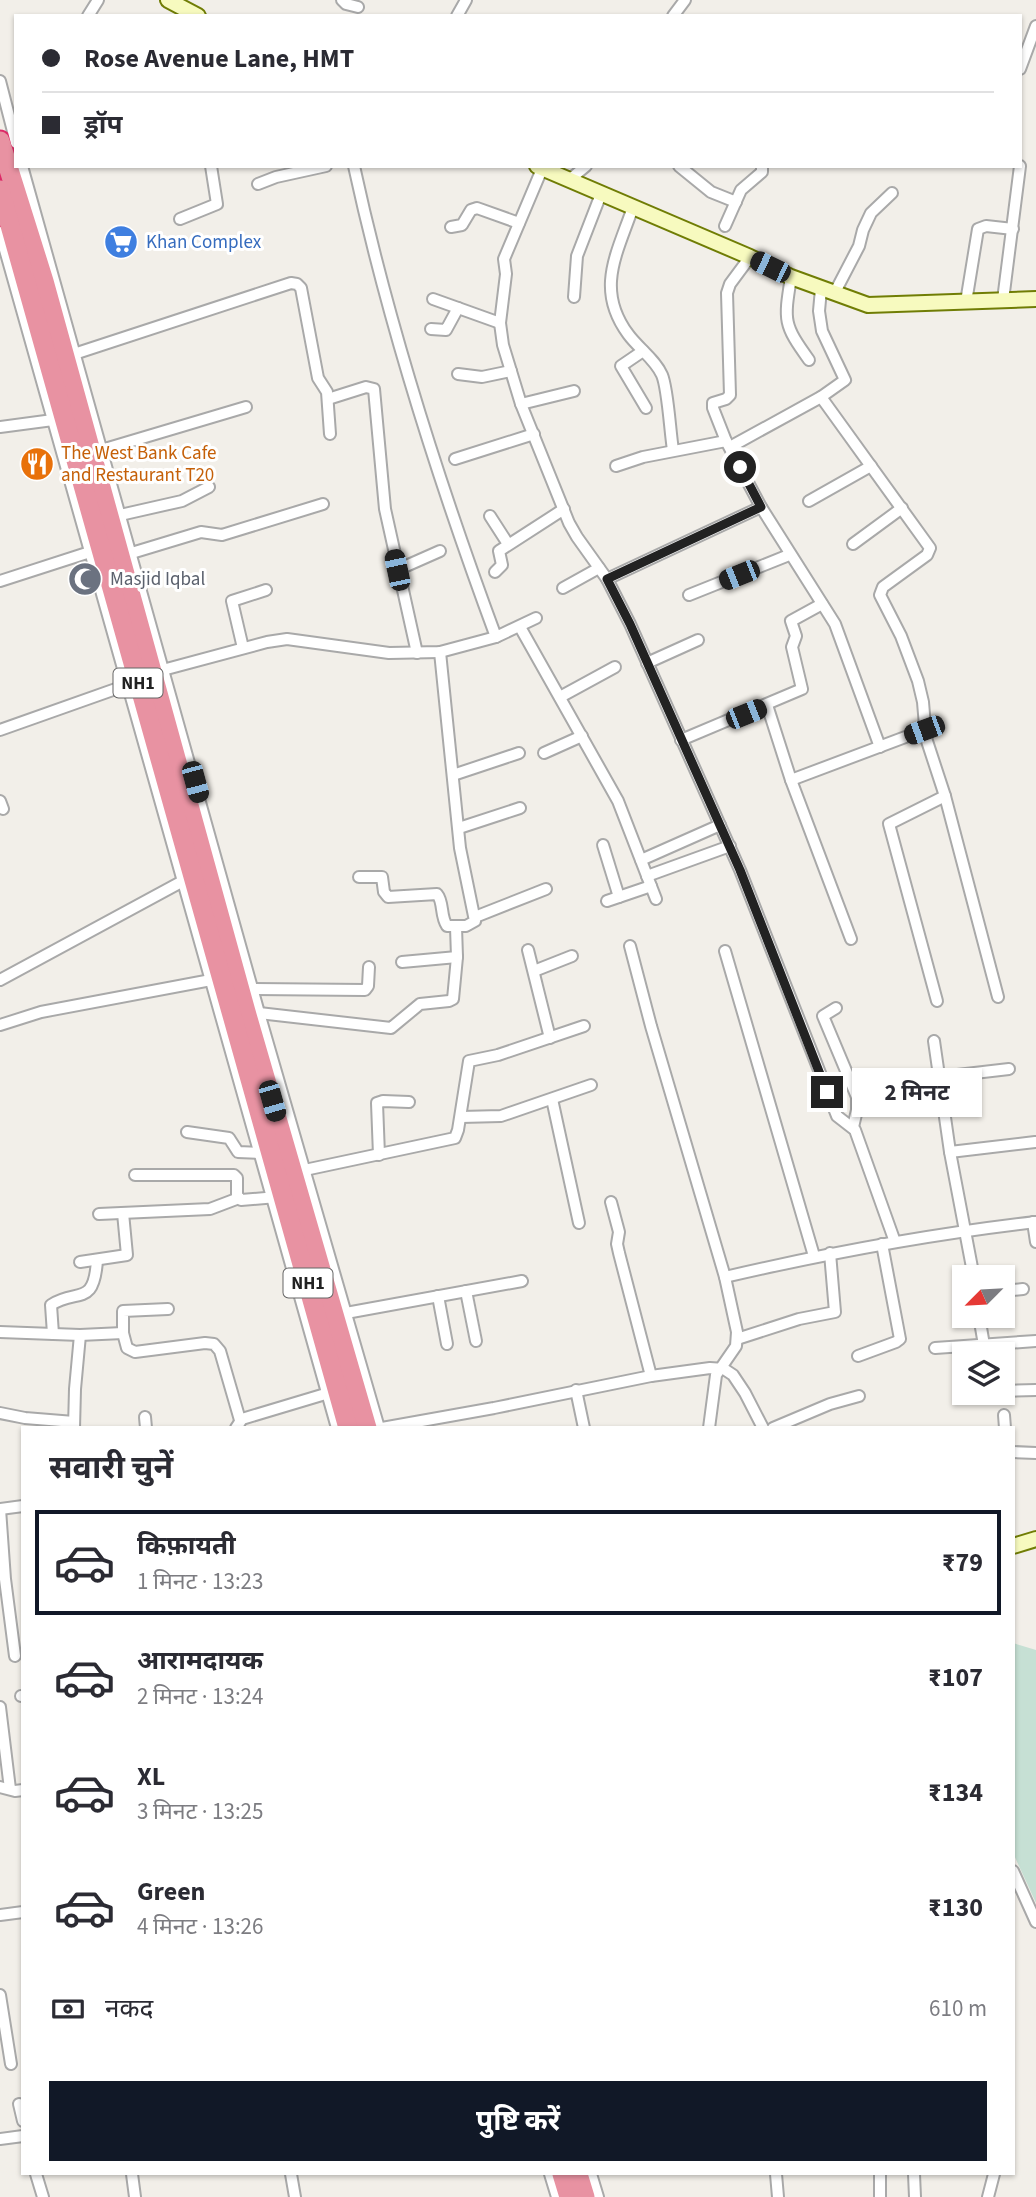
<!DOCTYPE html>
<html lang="hi">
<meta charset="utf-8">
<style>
body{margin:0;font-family:"Source Sans 3","Noto Sans Devanagari",sans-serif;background:#f7f7f7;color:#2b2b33;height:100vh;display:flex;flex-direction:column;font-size:26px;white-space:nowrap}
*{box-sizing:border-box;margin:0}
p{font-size:23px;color:#7c7c81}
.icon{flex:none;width:38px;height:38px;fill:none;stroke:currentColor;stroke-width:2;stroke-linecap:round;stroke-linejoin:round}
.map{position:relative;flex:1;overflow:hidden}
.side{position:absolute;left:21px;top:1426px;width:994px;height:749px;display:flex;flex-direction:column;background:#fff;border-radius:0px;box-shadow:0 2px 5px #0004}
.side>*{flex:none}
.guide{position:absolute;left:14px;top:14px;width:1008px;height:154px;border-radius:0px;box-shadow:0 2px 5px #0004;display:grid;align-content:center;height:154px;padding:0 28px;background:#fff}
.needle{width:46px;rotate:246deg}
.tools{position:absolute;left:952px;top:1265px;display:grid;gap:14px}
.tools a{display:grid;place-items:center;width:63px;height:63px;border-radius:0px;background:#fff;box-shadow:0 2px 5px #0004;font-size:35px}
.end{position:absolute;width:32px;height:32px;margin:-16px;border:9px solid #222;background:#fff;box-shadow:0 0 0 4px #fff}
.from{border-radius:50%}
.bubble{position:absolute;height:49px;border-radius:0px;background:#fff;box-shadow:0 2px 5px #0004;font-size:23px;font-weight:700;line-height:49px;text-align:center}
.car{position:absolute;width:21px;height:42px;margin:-21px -10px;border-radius:9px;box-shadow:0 0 5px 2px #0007;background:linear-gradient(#222 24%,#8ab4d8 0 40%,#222 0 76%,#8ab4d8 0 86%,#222 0)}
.guide b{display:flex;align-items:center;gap:24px;height:66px;font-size:26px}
.guide b+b{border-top:2px solid #e1e1e2}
.guide i{width:18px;height:18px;background:#2b2b33}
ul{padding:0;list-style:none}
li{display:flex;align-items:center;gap:21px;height:105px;margin:0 14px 10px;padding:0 14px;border:4px solid transparent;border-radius:0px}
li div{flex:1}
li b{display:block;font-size:26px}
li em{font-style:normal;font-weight:700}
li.selected{border-color:#111827}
li>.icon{width:63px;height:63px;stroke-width:1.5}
h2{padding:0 28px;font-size:32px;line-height:84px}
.pay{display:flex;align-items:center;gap:18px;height:77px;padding:0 28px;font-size:26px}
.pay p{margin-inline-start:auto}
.button{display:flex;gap:14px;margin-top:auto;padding:14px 28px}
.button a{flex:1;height:80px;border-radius:0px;background:#111827;color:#fff;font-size:28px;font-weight:700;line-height:80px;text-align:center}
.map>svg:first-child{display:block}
.wetland{fill:#c6e0d4}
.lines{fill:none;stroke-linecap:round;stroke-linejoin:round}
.street-casing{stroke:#a9a9a9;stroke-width:14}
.secondary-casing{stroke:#707d05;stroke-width:18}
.highway-casing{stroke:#dc2a67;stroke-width:23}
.street{stroke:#fff;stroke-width:10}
.secondary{stroke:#f7fabf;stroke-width:14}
.highway{stroke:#e892a2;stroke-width:19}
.route{stroke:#222;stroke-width:9}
.labels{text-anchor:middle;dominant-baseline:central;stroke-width:6;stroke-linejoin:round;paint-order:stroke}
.shield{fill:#fff;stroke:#646464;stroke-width:2}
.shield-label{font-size:18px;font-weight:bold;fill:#222}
.shop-label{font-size:19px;fill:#366cbe;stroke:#fff;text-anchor:start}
.food-label{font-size:19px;fill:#c56008;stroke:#fff;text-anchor:start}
.worship-label{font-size:19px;fill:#5b616d;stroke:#fff;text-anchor:start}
</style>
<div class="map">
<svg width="1036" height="2197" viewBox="0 0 1036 2197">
<rect width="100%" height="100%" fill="#f2efe9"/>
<!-- wetland -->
<polygon class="wetland" points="1013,1643 1036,1650 1036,1903 1013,1853"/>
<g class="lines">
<!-- street casing -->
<g class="street-casing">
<g id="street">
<polyline points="342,0 346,4 358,7"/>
<polyline points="88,16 98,0"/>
<polyline points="457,16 466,0"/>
<polyline points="673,16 685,0"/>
<polyline points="1020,69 1036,26"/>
<polyline points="0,81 16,143"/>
<polyline points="22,166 259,1013 379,1428"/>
<path d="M354,166C389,327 439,483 496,637"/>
<polyline points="679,166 711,192 736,202"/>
<polyline points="542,169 504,259 506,274 500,323 503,345 521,404 569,523 577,537 607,579 630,624 740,870 837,1116 855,1130 895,1242"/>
<polyline points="569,180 586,166"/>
<polyline points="258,184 276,177 326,166"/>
<path d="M633,207C617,254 595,289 628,334C638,348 655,359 662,375C668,389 670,432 673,450"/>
<polyline points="180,219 217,204 211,166"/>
<polyline points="725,226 741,190 762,172 762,166"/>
<polyline points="451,227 462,225 471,210 477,208 519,223"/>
<polyline points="0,232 337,1428"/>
<polyline points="750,257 730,284 727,293 730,395 726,399 713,403 713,408 726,441 761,507 835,624 880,747"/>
<path d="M791,277C784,321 783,324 809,360"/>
<polyline points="834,294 859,246 863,230 871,213 892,193"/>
<polyline points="574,297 577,256 601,194"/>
<polyline points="433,299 500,323"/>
<polyline points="1003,300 1020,166"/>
<polyline points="966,302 978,229 986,226 1013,229"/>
<polyline points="431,329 446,330 458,308"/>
<polyline points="643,351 621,366 646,408"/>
<polyline points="71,355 291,283 297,284 301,288 318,378 327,392 330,434"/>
<polyline points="458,374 482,377 511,371"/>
<polyline points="821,397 930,548 927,555 883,587 880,595 901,636 918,681 923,702 926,738 945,796 998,997"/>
<polyline points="328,399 366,387 374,389 385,509 417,653"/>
<polyline points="521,404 574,391"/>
<polyline points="0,427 53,420"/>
<polyline points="730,447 821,397 845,380 822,331 819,311 821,289"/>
<polyline points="98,451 246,407"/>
<polyline points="455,459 534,434"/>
<polyline points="616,466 643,457 726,441"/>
<polyline points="809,501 871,466"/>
<polyline points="120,515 182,501 209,487"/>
<polyline points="490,516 508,544"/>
<polyline points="853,544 902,508"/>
<polyline points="125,555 201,532 222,535 323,504"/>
<polyline points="397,570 440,551"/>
<polyline points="495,572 502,565 499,551 564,509"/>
<polyline points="607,579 761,507"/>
<polyline points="0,581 90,552"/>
<polyline points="563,588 599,568"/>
<polyline points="689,595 789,555"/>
<polyline points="520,627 618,801 656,899"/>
<polyline points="243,648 232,601 266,590"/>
<polyline points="647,663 698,640"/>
<polyline points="159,671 267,642 287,639 389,653 440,652 496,637 536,618"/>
<polyline points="560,697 615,667"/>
<polyline points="767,705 791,780 851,939"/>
<polyline points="0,730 127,685"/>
<polyline points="681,740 802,689 792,647 796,636 791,621 822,604"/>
<polyline points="544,753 582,736"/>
<polyline points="453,775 519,753"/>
<polyline points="791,780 924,730"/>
<polyline points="0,801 3,809"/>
<polyline points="459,828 520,808"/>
<polyline points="603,845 619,897"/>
<polyline points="641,860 720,825"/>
<polyline points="647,876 730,846"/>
<path d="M359,877H382L384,892L388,897L437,894C444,902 440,916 447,926H466L475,921L460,848L440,652"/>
<polyline points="607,901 651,886"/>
<polyline points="475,917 546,889"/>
<polyline points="630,946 651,1026 725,1277 737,1332 736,1346 716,1375 709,1428"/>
<polyline points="528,950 550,1038"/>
<polyline points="725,951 814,1256"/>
<polyline points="402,962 457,957"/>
<polyline points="534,971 572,956"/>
<polyline points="0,980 183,881"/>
<polyline points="253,989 365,990 368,986 369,967"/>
<polyline points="937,1001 889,824 945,796"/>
<polyline points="836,1008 823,1016 857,1097 857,1110 853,1127"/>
<polyline points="259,1013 391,1028 420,1004 449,1001 453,999 457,957 456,927"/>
<polyline points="0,1025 41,1012 211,980"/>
<polyline points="934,1041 950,1152 974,1278"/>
<polyline points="940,1077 1009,1069"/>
<polyline points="552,1099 579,1223"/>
<polyline points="461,1117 501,1116 591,1085"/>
<polyline points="187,1132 229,1138 238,1152 260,1153"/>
<polyline points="950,1152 1035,1142"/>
<polyline points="379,1155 377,1103 383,1101 409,1102"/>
<polyline points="300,1171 455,1138 458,1130 469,1061 498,1055 584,1026"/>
<polyline points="135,1175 234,1175 237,1178 237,1195 241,1200 277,1197"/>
<polyline points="611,1202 619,1232 617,1244 619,1253 651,1376"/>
<polyline points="99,1214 210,1209 239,1198"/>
<polyline points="1033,1222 1036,1242"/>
<polyline points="80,1262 127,1255 123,1213"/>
<path d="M725,1277C828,1253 931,1234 1036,1222"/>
<polyline points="466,1291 476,1341"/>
<polyline points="1003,1291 1023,1289"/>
<polyline points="438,1296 447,1344"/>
<polyline points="168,1309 123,1311 123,1333 127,1348 135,1352 205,1343 214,1344 220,1351 240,1420"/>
<polyline points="346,1313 522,1281"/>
<polyline points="979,1316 984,1345"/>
<polyline points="0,1332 80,1335 123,1333"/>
<path d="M53,1334L51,1305C77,1288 94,1308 97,1260"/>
<polyline points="737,1339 799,1319 835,1312 830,1253"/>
<polyline points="935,1348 1036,1341"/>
<polyline points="858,1356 896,1342 900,1339 882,1244"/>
<polyline points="576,1390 584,1428"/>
<polyline points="1003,1391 1036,1390"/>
<polyline points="0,1413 25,1418 74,1422"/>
<polyline points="1004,1415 1005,1428"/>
<polyline points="145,1417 146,1428"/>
<polyline points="74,1428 75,1389 80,1335"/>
<polyline points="236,1428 242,1419 332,1392"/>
<polyline points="382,1428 494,1408 651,1376 710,1368 724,1369 733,1375 745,1393 763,1428"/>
<polyline points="773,1428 830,1404 859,1396"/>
<polyline points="1013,1452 1036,1453"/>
<polyline points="0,1509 5,1579 15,1656"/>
<polyline points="0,1509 23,1506"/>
<polyline points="21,1696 23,1696"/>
<polyline points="0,1707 10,1789"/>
<polyline points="0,1787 15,1791 23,1790"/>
<polyline points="1013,1871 1036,1922"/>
<polyline points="0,1915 23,1912"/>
<polyline points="0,1995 11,2064"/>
<polyline points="19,2104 23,2121"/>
<polyline points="0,2139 23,2136"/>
<polyline points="36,2174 43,2197"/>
<polyline points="132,2174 135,2197"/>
<polyline points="291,2174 295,2197"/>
<polyline points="550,2174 557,2197"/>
<polyline points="591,2174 598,2197"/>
<polyline points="776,2174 778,2197"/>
<polyline points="914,2174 915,2197"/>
<polyline points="880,2197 880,2174"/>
<polyline points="988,2197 994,2174"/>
</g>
</g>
<!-- secondary casing -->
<g class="secondary-casing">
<g id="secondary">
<polyline points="168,0 198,16"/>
<polyline points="537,166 750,257 791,277 868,305 1036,299"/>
<polyline points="1013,1546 1036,1539"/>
</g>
</g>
<!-- highway casing -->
<g class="highway-casing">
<g id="highway">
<polyline points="0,141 44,281 247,1015 367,1428"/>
<polyline points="0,190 348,1428"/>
<polyline points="562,2174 569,2197"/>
<polyline points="578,2174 585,2197"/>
</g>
</g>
<!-- street -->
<use href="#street" class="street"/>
<!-- secondary -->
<use href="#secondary" class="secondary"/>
<!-- highway -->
<use href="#highway" class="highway"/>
</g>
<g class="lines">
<!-- route -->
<polyline class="route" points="740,467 761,507 607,579 630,624 740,870 827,1092"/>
</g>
<!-- icons -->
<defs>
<g id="supermarket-disc" transform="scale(1.75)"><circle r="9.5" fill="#3f7fe0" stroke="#fff"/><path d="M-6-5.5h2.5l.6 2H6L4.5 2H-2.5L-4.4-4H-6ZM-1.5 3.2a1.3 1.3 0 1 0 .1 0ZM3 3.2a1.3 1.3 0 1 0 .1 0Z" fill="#fff"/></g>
<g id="restaurant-disc" transform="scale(1.75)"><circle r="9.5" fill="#e8710a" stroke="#fff"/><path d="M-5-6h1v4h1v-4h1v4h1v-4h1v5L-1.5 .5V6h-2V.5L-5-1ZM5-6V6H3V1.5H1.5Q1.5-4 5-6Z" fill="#fff"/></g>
<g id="mosque-disc" transform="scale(1.75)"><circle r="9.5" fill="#6b7280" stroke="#fff"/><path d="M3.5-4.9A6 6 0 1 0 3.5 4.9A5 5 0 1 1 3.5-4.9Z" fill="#fff"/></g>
</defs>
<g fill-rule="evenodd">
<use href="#supermarket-disc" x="121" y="242"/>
<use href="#restaurant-disc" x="37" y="464"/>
<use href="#mosque-disc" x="85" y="579"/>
</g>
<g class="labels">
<!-- shield labels -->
<g class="shield">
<rect x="113.5" y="668.5" width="49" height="29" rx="5"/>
<rect x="283.5" y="1268.5" width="49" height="29" rx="5"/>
</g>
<g class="shield-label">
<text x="138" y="683">NH1</text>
<text x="308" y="1283">NH1</text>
</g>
<!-- shop labels -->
<g class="shop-label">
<text x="146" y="242">Khan Complex</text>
</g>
<!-- food labels -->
<g class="food-label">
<text x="61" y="453">The West Bank Cafe<tspan x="61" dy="22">and Restaurant T20</tspan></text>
</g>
<!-- worship labels -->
<g class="worship-label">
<text x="110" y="579">Masjid Iqbal</text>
</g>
</g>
</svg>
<div class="tools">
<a><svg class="needle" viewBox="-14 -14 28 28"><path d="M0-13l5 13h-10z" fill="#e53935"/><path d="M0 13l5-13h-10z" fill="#7c7c81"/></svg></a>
<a><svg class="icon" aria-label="layers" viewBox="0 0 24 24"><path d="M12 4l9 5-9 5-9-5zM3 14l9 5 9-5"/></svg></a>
</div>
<i class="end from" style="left:740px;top:467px"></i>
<i class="end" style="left:827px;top:1092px"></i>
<div class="bubble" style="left:852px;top:1068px;width:130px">2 मिनट</div>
<i class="car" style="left:770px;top:267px;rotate:296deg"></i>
<i class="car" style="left:397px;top:570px;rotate:348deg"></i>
<i class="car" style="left:739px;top:575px;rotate:248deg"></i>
<i class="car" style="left:746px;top:714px;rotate:68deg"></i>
<i class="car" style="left:924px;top:730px;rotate:250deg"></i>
<i class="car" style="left:195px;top:782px;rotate:165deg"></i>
<i class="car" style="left:272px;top:1101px;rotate:164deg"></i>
<div class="guide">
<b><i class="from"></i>Rose Avenue Lane, HMT</b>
<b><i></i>ड्रॉप</b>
</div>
<section class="side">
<h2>सवारी चुनें</h2>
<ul>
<li class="selected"><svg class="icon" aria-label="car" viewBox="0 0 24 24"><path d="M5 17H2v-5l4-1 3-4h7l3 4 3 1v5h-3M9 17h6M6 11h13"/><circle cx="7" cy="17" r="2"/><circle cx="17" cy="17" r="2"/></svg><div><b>किफ़ायती</b><p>1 मिनट · 13:23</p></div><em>₹79</em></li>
<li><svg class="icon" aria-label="car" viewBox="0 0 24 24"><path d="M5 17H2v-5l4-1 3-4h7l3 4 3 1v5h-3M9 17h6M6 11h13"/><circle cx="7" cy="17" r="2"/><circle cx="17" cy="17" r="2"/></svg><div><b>आरामदायक</b><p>2 मिनट · 13:24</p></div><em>₹107</em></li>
<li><svg class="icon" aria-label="car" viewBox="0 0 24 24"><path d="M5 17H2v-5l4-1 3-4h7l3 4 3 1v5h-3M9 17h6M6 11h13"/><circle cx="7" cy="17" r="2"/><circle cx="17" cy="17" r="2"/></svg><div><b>XL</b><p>3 मिनट · 13:25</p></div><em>₹134</em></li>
<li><svg class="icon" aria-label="car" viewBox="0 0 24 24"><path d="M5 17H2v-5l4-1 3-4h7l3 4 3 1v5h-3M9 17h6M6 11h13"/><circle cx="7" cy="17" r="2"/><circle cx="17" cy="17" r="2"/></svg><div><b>Green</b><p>4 मिनट · 13:26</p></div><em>₹130</em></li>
</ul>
<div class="pay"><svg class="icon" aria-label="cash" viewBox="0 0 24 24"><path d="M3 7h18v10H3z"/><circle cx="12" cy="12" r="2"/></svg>नकद<p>610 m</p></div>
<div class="button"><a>पुष्टि करें</a></div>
</section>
</div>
